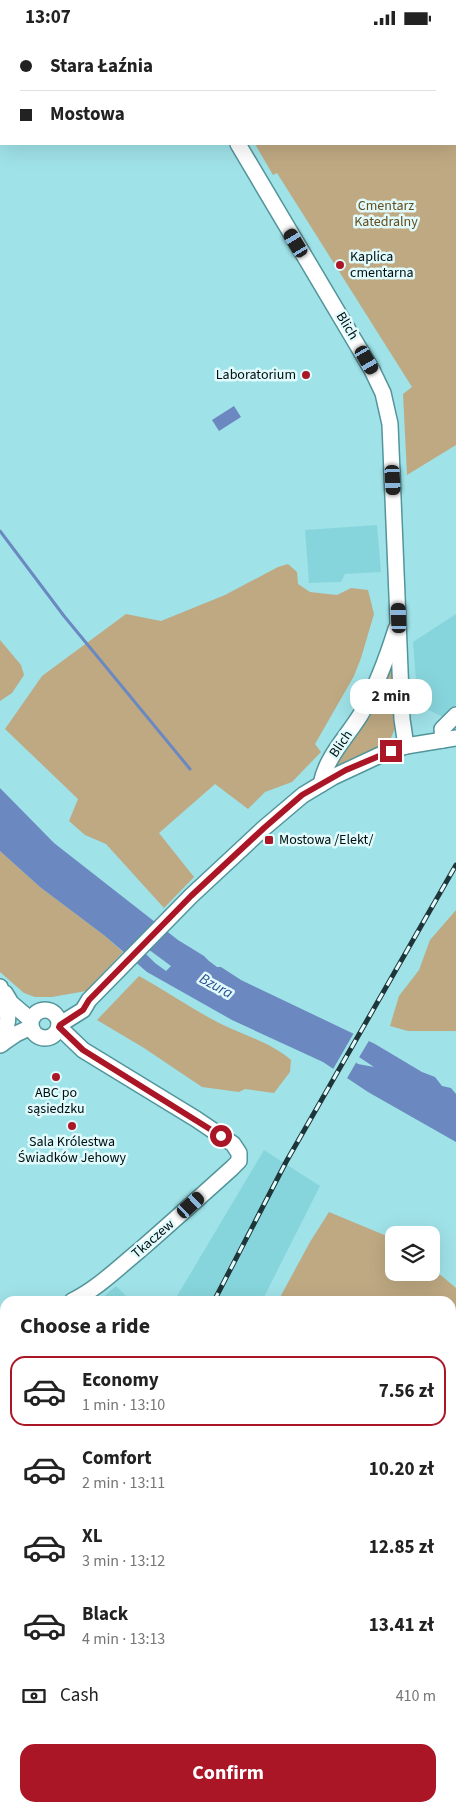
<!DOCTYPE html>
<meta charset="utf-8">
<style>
body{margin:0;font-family:"Source Sans 3",sans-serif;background:#f2f2f2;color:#222;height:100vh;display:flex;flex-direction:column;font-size:19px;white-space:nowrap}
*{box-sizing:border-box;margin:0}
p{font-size:16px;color:#767676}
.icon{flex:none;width:28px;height:28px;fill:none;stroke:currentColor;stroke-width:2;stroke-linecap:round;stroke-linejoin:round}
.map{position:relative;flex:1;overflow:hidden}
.sheet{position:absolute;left:0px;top:1261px;width:456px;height:516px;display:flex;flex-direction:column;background:#fff;border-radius:15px 15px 0 0;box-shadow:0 5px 20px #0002}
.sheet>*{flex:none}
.top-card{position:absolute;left:0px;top:0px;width:456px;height:110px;box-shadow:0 5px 20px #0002;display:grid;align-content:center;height:110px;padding:0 20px;background:#fff}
.fabs{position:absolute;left:385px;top:1191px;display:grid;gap:10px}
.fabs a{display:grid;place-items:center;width:55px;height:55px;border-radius:10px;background:#fff;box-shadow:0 5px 20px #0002;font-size:25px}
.end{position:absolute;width:22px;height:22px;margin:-11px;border:6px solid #ab1627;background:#fff;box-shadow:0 0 0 2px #fff}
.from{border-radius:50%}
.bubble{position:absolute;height:35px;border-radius:15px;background:#fff;box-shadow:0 5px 20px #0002;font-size:16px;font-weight:700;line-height:35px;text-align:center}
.car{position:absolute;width:15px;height:30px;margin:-15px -8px;border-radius:6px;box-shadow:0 0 4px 1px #0007;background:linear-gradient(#222 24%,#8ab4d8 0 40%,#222 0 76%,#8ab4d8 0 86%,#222 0)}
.top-card b{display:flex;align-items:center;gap:18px;height:48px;font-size:19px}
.top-card b+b{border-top:1px solid #e0e0e0}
.top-card i{width:12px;height:12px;background:#222}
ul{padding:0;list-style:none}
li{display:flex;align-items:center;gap:15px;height:70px;margin:0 10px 8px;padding:0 10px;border:2px solid transparent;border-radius:15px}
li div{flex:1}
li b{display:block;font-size:19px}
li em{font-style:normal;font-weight:700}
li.current{border-color:#ab1627}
li>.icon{width:45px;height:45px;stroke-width:1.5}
h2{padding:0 20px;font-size:22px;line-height:60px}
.pay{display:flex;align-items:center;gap:12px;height:55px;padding:0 20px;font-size:19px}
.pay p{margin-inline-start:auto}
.cta{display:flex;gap:10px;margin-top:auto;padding:10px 20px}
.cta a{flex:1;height:58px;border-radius:15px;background:#ab1627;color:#fff;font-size:20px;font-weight:700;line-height:58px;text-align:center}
.status{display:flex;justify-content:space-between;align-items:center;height:35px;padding:0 25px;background:#fff;direction:ltr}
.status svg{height:14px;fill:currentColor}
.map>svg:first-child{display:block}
.built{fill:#87d5dc}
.green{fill:#bea982}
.water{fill:#6b88c1;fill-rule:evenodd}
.pier{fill:#9fe2e8}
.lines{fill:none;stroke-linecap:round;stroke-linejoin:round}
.stream{stroke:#6b88c1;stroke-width:3}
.minor-casing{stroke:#53959b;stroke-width:18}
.minor{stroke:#fff;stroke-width:15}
.rail-casing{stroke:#1e3639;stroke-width:5}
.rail{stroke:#e1fbfd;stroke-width:3;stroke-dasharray:9;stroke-linecap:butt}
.route{stroke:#ab1627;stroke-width:6}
.poi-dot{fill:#ab1627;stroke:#e1fbfd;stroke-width:2}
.labels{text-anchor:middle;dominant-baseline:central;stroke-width:5;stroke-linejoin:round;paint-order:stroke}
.park-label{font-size:14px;fill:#634c1a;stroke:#e1fbfd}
.poi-label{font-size:14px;fill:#000e10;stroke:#e1fbfd;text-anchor:start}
.street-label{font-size:14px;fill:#000e10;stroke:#e1fbfd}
.water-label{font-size:15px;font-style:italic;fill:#294a8f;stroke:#e1fbfd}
</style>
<div class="status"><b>13:07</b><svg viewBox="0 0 49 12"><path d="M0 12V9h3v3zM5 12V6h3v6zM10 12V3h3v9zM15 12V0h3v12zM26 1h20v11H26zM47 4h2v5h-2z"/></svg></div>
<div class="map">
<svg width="456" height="1777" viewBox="0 0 456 1777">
<rect width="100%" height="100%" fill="#9fe2e8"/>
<!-- built -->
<g class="built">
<polygon points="190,0 280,0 191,1"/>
<polygon points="377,490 381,537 345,539 341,547 309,548 305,495"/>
<polygon points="456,579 456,670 443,682 418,670 413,607"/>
<polygon points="264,1115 320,1151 262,1266 174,1266"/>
<polygon points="116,1251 131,1266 99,1266"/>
<polygon points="5,1366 5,1391 0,1394 0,1369"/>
<polygon points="5,1751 5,1772 56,1773 55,1777 0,1777 0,1755"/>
</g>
<!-- green -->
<g class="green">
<polygon points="308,0 456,0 456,410 407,440 403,359 412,352 277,138 273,140 255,109 455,109 455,1 307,1"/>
<polygon points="288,529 297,537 298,549 310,557 337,560 351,553 368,555 374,579 361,623 354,641 315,709 321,717 292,747 265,757 248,774 215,749 159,798 194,842 164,873 106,809 85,800 69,786 78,764 5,694 42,641 126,579 161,586 225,560 278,532"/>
<polygon points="0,605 21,630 24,640 12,658 0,666"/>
<path d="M394,624L396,691L391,703L384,709L334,733C342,712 358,696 370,677C380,661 386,642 394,624Z"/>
<polygon points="0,816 40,852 105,901 123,917 86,956 52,962 35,962 24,958 0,937"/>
<polygon points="456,875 456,996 408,996 390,991 399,961 419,935 430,905"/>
<path d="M139,941C166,956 192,974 219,988C243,1000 270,1007 291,1025L290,1037L274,1058L245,1054L239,1057L202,1052L144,1013L97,985Z"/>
<polygon points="329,1177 394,1204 394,1238 431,1238 431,1232 456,1253 456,1508 451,1506 451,1266 278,1266 310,1207"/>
</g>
<!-- water -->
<g class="water">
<polygon points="234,371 241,382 219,396 212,385"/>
<path d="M0,753L54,808L178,905L204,921L209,926L217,932H221L241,945L375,1009L422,1037L435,1042L442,1051L451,1053L456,1059V1107L368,1057L323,1027L232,985L147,937L105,901L40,852L0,816ZM137,910L148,914L171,931L166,936L155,928ZM344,1016L353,1018L374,1032L358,1029Z"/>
</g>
<!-- pier -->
<polygon class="pier" points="355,996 370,1004 358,1024 351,1020 357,1026 346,1045 332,1036"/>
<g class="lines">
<!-- stream -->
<polyline class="stream" points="0,496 64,581 190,734"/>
<!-- minor casing -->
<g class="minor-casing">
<g id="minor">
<polyline points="173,0 173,1"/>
<polyline points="291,1 291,0"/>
<polyline points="238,109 372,335 383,358 390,389 402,684 406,711"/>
<polyline points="443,705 442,694 456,680"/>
<path d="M321,749C326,722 347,702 361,679C376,652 387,623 396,594"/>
<path d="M0,952C3,963 10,977 7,989C6,996 3,1002 2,1009"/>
<polyline points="5,958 11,968 31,985"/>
<circle cx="45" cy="989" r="14"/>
<polyline points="59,990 83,975 89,965 191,861 264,793 303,760 333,742 380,720 406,711 456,703"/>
<path d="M59,992L83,1015L196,1084L233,1109L239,1118V1126L232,1133C201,1161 171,1188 140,1215C118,1233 97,1254 72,1266"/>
<polyline points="0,1010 16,999 31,992"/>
<polyline points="0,1302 5,1299"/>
<polyline points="451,1588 456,1586"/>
<polyline points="451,1754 456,1751"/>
<polyline points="227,1777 231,1772"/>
<polyline points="402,1777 412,1772"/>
</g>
</g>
<!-- minor -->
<use href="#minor" class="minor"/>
<!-- rail casing -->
<g class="rail-casing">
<g id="rail">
<polyline points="214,1266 286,1127 456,830"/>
<polyline points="3,1777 5,1772"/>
<polyline points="13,1777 15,1772"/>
<polyline points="33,1777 34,1772"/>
</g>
</g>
<!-- rail -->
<use href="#rail" class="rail"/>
</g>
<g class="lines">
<!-- route -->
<polyline class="route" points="221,1101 83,1015 59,992 60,990 83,975 89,965 191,861 264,793 302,760 346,735 391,716"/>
</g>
<!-- markers -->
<g class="poi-dot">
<circle cx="340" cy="230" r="5"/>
<circle cx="306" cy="340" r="5"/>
<rect x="264" y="800" width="10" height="10" rx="2.5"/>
<circle cx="56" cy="1042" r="5"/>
<circle cx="72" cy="1091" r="5"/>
</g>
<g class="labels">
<!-- park labels -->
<g class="park-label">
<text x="386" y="171">Cmentarz<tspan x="386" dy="16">Katedralny</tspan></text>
</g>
<!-- poi labels -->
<g class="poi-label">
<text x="350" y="222">Kaplica<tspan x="350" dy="16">cmentarna</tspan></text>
<text x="296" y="340" text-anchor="end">Laboratorium</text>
<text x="279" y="805">Mostowa /Elekt/</text>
<text x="56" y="1058" text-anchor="middle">ABC po<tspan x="56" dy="16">sąsiedzku</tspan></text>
<text x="72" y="1107" text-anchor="middle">Sala Królestwa<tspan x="72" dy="16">Świadków Jehowy</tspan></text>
</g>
<!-- street labels -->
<g class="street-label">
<text transform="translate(347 291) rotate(59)">Blich</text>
<text transform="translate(341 709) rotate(-55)">Blich</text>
<text transform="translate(153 1204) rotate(-41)">Tkaczew</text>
</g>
<!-- water labels -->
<g class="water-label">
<text transform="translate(216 951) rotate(29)">Bzura</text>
</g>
</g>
</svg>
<div class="fabs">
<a><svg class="icon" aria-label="layers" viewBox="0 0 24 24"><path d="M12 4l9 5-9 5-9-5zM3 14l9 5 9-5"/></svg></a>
</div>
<i class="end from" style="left:221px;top:1101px"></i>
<i class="end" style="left:391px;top:716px"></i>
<div class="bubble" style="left:350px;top:644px;width:82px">2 min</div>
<i class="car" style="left:296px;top:208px;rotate:329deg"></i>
<i class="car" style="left:367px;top:325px;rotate:150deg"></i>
<i class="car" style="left:393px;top:445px;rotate:177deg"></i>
<i class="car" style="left:399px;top:583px;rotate:358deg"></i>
<i class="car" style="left:191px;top:1170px;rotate:48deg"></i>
<div class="top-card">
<b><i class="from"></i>Stara Łaźnia</b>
<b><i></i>Mostowa</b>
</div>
<section class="sheet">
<h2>Choose a ride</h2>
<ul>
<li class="current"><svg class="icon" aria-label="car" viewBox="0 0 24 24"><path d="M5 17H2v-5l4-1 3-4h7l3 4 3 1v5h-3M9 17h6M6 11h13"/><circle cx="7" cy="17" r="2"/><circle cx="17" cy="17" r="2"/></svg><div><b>Economy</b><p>1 min · 13:10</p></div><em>7.56 zł</em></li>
<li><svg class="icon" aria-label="car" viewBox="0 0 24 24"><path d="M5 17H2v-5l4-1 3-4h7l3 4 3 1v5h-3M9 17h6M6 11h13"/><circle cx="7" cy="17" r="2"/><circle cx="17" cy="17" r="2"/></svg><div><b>Comfort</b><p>2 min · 13:11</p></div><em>10.20 zł</em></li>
<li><svg class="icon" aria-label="car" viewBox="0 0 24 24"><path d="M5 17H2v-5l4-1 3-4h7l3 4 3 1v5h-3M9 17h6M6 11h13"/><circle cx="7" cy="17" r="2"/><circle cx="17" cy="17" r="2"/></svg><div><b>XL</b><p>3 min · 13:12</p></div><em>12.85 zł</em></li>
<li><svg class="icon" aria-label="car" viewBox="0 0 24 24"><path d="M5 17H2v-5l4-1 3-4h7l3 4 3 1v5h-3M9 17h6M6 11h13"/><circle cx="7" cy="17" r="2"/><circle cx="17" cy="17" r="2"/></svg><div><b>Black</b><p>4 min · 13:13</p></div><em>13.41 zł</em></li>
</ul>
<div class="pay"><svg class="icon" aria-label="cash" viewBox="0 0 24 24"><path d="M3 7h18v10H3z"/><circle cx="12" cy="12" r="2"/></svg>Cash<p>410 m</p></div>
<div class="cta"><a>Confirm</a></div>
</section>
</div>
